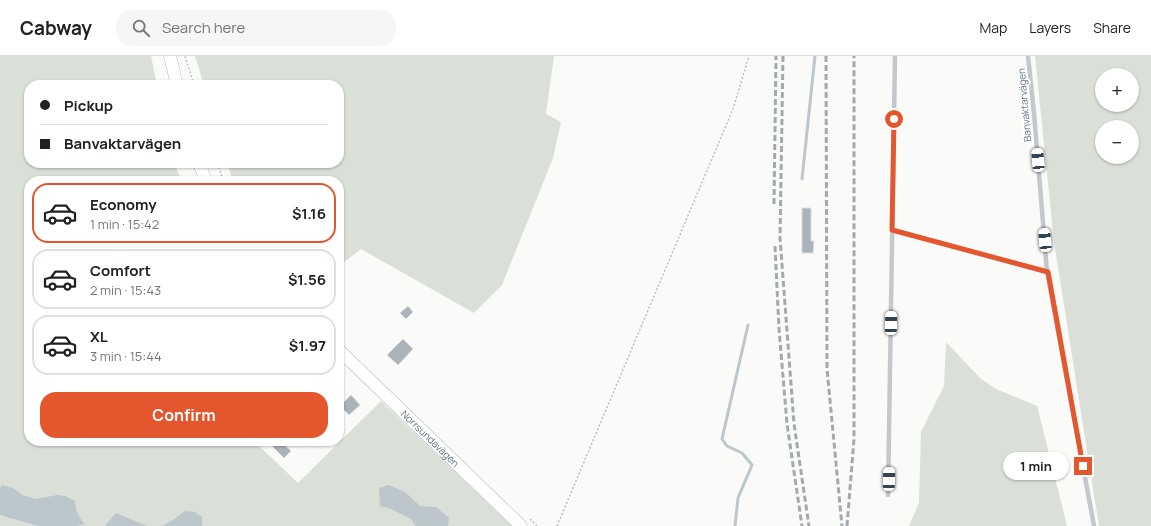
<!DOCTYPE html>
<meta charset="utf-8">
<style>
body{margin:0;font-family:Manrope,sans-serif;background:#f6f6f6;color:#202124;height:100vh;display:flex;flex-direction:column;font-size:15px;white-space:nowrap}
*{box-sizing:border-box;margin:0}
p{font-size:13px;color:#757577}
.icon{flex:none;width:22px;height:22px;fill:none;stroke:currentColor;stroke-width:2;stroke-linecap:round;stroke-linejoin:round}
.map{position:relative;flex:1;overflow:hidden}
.details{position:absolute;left:24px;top:120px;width:320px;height:270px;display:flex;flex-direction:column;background:#fff;border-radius:16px;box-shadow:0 1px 3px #0004}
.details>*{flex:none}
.guide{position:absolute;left:24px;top:24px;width:320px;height:88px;border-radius:16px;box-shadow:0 1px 3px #0004;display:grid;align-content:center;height:88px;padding:0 16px;background:#fff}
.buttons{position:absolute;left:1095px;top:12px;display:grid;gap:8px}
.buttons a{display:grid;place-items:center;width:44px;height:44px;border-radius:50%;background:#fff;box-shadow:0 1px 3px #0004;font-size:20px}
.end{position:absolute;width:18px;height:18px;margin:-9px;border:5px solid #e4572e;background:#fff;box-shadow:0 0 0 2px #fff}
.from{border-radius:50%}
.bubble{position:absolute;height:28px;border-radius:14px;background:#fff;box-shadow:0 1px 3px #0004;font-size:13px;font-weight:700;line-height:28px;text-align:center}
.car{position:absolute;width:12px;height:24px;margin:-12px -6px;border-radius:5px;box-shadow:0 0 3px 1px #0007;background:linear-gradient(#fff 24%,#345 0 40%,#fff 0 76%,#345 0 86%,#fff 0)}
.guide b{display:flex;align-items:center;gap:14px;height:38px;font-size:15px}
.guide b+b{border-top:1px solid #e0e0e0}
.guide i{width:10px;height:10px;background:#202124}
ul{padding:7px 0 0;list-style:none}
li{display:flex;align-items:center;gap:12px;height:60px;margin:0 8px 6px;padding:0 8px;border:2px solid #e0e0e0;border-radius:16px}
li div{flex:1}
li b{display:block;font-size:15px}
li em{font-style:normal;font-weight:700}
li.on{border-color:#e4572e}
li>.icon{width:36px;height:36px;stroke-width:1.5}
.cta{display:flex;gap:8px;margin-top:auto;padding:8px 16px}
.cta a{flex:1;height:46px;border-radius:16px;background:#e4572e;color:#fff;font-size:16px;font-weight:700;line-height:46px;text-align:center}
header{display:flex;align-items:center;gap:24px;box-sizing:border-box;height:56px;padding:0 20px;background:#fff;border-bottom:1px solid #e0e0e0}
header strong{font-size:19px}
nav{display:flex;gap:22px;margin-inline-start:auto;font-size:14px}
.search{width:280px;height:36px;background:#f6f6f6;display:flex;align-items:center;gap:10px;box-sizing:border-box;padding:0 14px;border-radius:16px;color:#757577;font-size:15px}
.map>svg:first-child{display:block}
.green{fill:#dadfd7;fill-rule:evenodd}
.water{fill:#bbc7cb}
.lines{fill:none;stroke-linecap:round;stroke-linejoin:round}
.stream{stroke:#bbc7cb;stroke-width:3}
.building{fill:#aab3b9;stroke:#dcdcda}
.secondary-casing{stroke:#b3babf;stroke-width:13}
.path{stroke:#bbbfc2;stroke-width:1.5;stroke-dasharray:2 2;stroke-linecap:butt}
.lane{stroke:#c3c8cc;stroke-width:4.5}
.secondary{stroke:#fff;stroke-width:12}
.rail{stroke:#a2aab0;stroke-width:3;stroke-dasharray:6 3;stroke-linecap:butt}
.route{stroke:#e4572e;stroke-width:5}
.labels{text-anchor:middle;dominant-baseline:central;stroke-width:4;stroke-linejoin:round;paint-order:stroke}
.street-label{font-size:10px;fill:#657683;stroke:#fff}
</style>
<header>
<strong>Cabway</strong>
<div class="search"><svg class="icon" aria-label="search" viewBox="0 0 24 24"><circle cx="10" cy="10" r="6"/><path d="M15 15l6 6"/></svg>Search here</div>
<nav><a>Map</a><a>Layers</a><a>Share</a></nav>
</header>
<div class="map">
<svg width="1151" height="470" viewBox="0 0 1151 470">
<rect width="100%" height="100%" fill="#fafaf8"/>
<!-- green -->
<g class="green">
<polygon points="0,0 151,0 157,29 29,29 29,107 174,107 182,125 29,125 29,385 254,385 298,427 381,345 512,470 0,470"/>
<polygon points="195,0 554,0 546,58 561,66 553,102 502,229 474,257 361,193 339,210 339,125 233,125 227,107 339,107 339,29 204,29"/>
<path d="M1035,0H1151V470H1099L1054,186ZM1102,19H1132V49H1102ZM1102,71H1132V101H1102Z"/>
<polygon points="946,286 981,323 996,333 1037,350 1067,470 909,470 919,447 921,376 944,330"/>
</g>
<!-- water -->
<g class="water">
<path d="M2,429L13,432L22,439L36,443L57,439L65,440L75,445C76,455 78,461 85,468L77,470H38L0,459V433Z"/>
<polygon points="389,429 405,436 420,450 436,451 449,462 448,470 416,470 411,463 391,453 380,450 379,432"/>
<polygon points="185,455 195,456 202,461 202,470 162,470 173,464"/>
<polygon points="116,457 147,470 105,470"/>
</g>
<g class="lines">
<!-- stream -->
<g class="stream">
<polyline points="802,123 815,0"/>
<polyline points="735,470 738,442 752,409 742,397 727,390 722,383 748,269"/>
</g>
</g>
<!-- building -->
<g class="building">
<polygon points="802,152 811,152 811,185 814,185 813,197 802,197"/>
<polygon points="408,250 413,256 406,263 400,257"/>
<polygon points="403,283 413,293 398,309 387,299"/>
<polygon points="351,339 360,349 349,359 340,350"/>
<polygon points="278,385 280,385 291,395 284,402 273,391"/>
</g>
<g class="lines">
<!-- secondary casing -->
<g class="secondary-casing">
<g id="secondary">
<polyline points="170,0 177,29"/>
<polyline points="199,107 206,125"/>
<path id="s1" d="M339,294L521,470"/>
</g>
</g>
<!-- path -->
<g class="path">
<polyline points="185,0 194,29"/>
<polyline points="218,107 223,125"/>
<polyline points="339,279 344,284"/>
<polyline points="530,463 537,470"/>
<polyline points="557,470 733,53 749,0"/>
</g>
<!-- lane -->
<g class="lane">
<polyline points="1028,0 1034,57 1047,216 1094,470"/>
<polyline points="893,174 1047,216"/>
<polyline points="888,439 895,0"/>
</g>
<!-- secondary -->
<use href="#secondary" class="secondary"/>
<!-- rail -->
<g class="rail">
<polyline points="783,0 780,182 794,368 809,470"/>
<polyline points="826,0 827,313 842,470"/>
<polyline points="774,148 776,0"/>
<polyline points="775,190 779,273 787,368 802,470"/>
<polyline points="847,470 854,383 854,0"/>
</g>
</g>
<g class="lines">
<!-- route -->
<polyline class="route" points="894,63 892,174 1048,216 1083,410"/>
</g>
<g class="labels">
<!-- street labels -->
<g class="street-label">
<text transform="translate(1024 49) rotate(-95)">Banvaktarvägen</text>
<text stroke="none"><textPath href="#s1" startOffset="127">Norrsundavägen</textPath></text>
</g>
</g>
</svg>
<div class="buttons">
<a>+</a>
<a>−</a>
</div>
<i class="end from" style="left:894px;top:63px"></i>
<i class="end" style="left:1083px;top:410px"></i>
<div class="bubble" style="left:1003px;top:396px;width:66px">1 min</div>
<i class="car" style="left:1038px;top:104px;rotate:355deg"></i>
<i class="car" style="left:1045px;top:184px;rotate:355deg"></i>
<i class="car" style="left:891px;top:267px;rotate:1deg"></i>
<i class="car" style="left:889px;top:423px;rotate:1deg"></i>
<div class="guide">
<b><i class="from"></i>Pickup</b>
<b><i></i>Banvaktarvägen</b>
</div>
<section class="details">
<ul>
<li class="on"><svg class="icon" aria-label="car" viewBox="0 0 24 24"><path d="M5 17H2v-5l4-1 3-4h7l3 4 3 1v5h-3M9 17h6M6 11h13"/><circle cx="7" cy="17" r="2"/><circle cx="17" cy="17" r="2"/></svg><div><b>Economy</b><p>1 min · 15:42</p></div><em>$1.16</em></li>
<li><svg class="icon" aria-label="car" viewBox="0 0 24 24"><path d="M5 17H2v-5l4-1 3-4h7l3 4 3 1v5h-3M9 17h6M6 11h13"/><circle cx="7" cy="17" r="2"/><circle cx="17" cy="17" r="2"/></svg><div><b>Comfort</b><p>2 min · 15:43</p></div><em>$1.56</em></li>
<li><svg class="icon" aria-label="car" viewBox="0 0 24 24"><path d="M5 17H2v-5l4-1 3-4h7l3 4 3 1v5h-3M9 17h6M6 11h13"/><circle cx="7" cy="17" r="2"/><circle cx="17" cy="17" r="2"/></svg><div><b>XL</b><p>3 min · 15:44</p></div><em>$1.97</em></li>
</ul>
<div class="cta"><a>Confirm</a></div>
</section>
</div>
